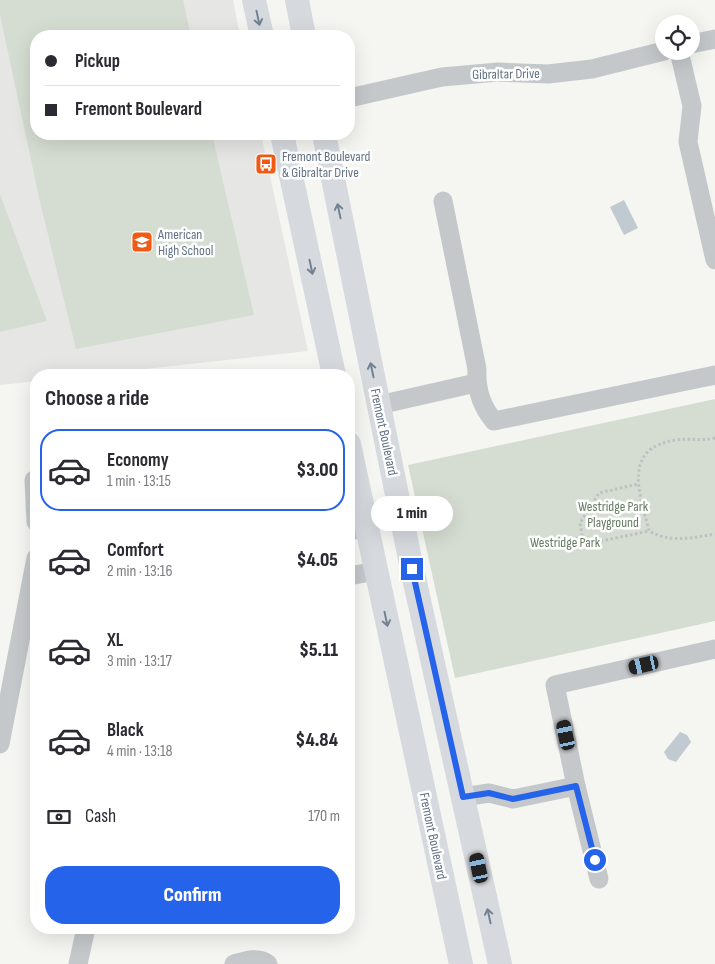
<!DOCTYPE html>
<meta charset="utf-8">
<style>
body{margin:0;font-family:"Sofia Sans Condensed",sans-serif;background:#f2f2f3;color:#2b2b33;height:100vh;display:flex;flex-direction:column;font-size:19px;white-space:nowrap}
*{box-sizing:border-box;margin:0}
p{font-size:16px;color:#7c7c81}
.icon{flex:none;width:28px;height:28px;fill:none;stroke:currentColor;stroke-width:2;stroke-linecap:round;stroke-linejoin:round}
.map{position:relative;flex:1;overflow:hidden}
.details{position:absolute;left:30px;top:369px;width:325px;height:565px;display:flex;flex-direction:column;background:#fff;border-radius:20px;box-shadow:0 5px 20px #0002}
.details>*{flex:none}
.top-card{position:absolute;left:30px;top:30px;width:325px;height:110px;border-radius:20px;box-shadow:0 5px 20px #0002;display:grid;align-content:center;height:110px;padding:0 15px;background:#fff}
.fabs{position:absolute;left:655px;top:15px;display:grid;gap:10px}
.fabs a{display:grid;place-items:center;width:45px;height:45px;border-radius:50%;background:#fff;box-shadow:0 5px 20px #0002;font-size:25px}
.end{position:absolute;width:22px;height:22px;margin:-11px;border:6px solid #2563eb;background:#fff;box-shadow:0 0 0 2px #fff}
.from{border-radius:50%}
.bubble{position:absolute;height:35px;border-radius:18px;background:#fff;box-shadow:0 5px 20px #0002;font-size:16px;font-weight:800;line-height:35px;text-align:center}
.car{position:absolute;width:15px;height:30px;margin:-15px -8px;border-radius:6px;box-shadow:0 0 4px 1px #0007;background:linear-gradient(#222 24%,#8ab4d8 0 40%,#222 0 76%,#8ab4d8 0 86%,#222 0)}
.top-card b{display:flex;align-items:center;gap:18px;height:48px;font-size:19px}
.top-card b+b{border-top:1px solid #e1e1e2}
.top-card i{width:12px;height:12px;background:#2b2b33}
ul{padding:0;list-style:none}
li{display:flex;align-items:center;gap:15px;height:82px;margin:0 10px 8px;padding:0 5px;border:2px solid transparent;border-radius:20px}
li div{flex:1}
li b{display:block;font-size:19px}
li em{font-style:normal;font-weight:800}
li.on{border-color:#2563eb}
li>.icon{width:45px;height:45px;stroke-width:1.5}
h2{padding:0 15px;font-size:22px;line-height:60px}
.pay{display:flex;align-items:center;gap:12px;height:55px;padding:0 15px;font-size:19px}
.pay p{margin-inline-start:auto}
.action{display:flex;gap:10px;margin-top:auto;padding:10px 15px}
.action a{flex:1;height:58px;border-radius:20px;background:#2563eb;color:#fff;font-size:20px;font-weight:800;line-height:58px;text-align:center}
.map>svg:first-child{display:block}
.built{fill:#e6e7e5}
.green{fill:#d5ddd2}
.water{fill:#c0cad0}
.lines{fill:none;stroke-linecap:round;stroke-linejoin:round}
.path{stroke:#bec0c2;stroke-width:3;stroke-dasharray:2.5 2.5;stroke-linecap:butt}
.minor{stroke:#c4c8cb;stroke-width:19}
.major{stroke:#d6dadf;stroke-width:24}
.oneway{stroke:#738292}
.route{stroke:#2563eb;stroke-width:6}
.labels{text-anchor:middle;dominant-baseline:central;stroke-width:5;stroke-linejoin:round;paint-order:stroke}
.street-label{font-size:14px;fill:#627385;stroke:#fff}
.poi-label{font-size:14px;fill:#627385;stroke:#fff;text-anchor:start}
.park-label{font-size:14px;fill:#647b61;stroke:#fff}
</style>
<div class="map">
<svg width="715" height="964" viewBox="0 0 715 964">
<rect width="100%" height="100%" fill="#f5f6f1"/>
<!-- built -->
<polygon class="built" points="0,0 233,0 240,36 36,36 36,134 261,134 308,351 91,375 36,375 36,381 0,385"/>
<!-- green -->
<g class="green">
<polygon points="0,0 183,0 191,36 36,36 36,134 212,134 254,315 76,349 40,202 0,15"/>
<polygon points="0,194 47,321 0,332"/>
<polygon points="715,399 715,621 455,678 408,465"/>
</g>
<!-- water -->
<g class="water">
<polygon points="624,200 638,228 624,235 610,207"/>
<polygon points="680,732 687,735 691,742 676,762 668,759 664,752"/>
</g>
<g class="lines">
<!-- path -->
<g class="path">
<path d="M715,438C702,441 689,438 676,440C621,448 640,494 649,531C670,543 692,538 715,534"/>
<polyline points="582,536 580,523 599,493 638,484"/>
<polyline points="582,536 596,542 649,531"/>
<polyline points="571,541 582,536"/>
</g>
<!-- minor -->
<g class="minor">
<polyline points="691,44 715,39"/>
<polyline points="679,51 692,106 688,142 715,260"/>
<polyline points="349,98 442,77 498,72 548,74 592,69 664,51"/>
<path d="M443,201L477,369C476,388 481,406 494,421L715,375"/>
<polyline points="379,405 476,383"/>
<polyline points="34,480 36,522"/>
<polyline points="349,531 367,528"/>
<polyline points="349,576 376,571"/>
<polyline points="0,744 36,558"/>
<polyline points="576,786 599,879"/>
<polyline points="463,797 489,793 513,799 576,786 555,685 715,649"/>
<polyline points="78,964 86,928"/>
<path d="M234,964C245,961 258,956 268,964"/>
</g>
<!-- major -->
<g class="major">
<polyline points="254,0 262,36"/>
<polyline points="297,0 304,36"/>
<polyline points="282,134 334,375"/>
<polyline points="324,134 412,569 500,964"/>
<polyline points="349,444 461,964"/>
</g>
</g>
<!-- one-way arrows -->
<defs><path id="oneway-shaft" d="M-6 0H5M1.5-3L5.5 0L1.5 3" fill="none" stroke-width="1.6" stroke-linecap="round" stroke-linejoin="round" transform="scale(1.25)"/></defs>
<g class="oneway">
<use href="#oneway-shaft" transform="translate(258 18) rotate(78)"/>
<use href="#oneway-shaft" transform="translate(339 211) rotate(-102)"/>
<use href="#oneway-shaft" transform="translate(311 267) rotate(78)"/>
<use href="#oneway-shaft" transform="translate(372 370) rotate(-102)"/>
<use href="#oneway-shaft" transform="translate(386 619) rotate(78)"/>
<use href="#oneway-shaft" transform="translate(489 916) rotate(-102)"/>
</g>
<g class="lines">
<!-- route -->
<polyline class="route" points="412,569 463,797 489,793 513,799 576,786 595,860"/>
</g>
<!-- icons -->
<defs>
<g id="bus-square" transform="scale(1.125)"><rect x="-9" y="-9" width="18" height="18" rx="4" fill="#f25915" stroke="#fff"/><path d="M-5-6H5V4H4V6H2V4H-2V6H-4V4H-5ZM-3.5-4V0h7V-4ZM-3.5 1.2v1.5H-2V1.2ZM2 1.2v1.5H3.5V1.2Z" fill="#fff"/></g>
<g id="school-square" transform="scale(1.125)"><rect x="-9" y="-9" width="18" height="18" rx="4" fill="#f25915" stroke="#fff"/><path d="M0-5L7-2L0 1L-7-2ZM-4 1L0 2.5L4 1V4Q0 6-4 4Z" fill="#fff"/></g>
</defs>
<g fill-rule="evenodd">
<use href="#bus-square" x="266" y="164"/>
<use href="#school-square" x="142" y="242"/>
</g>
<g class="labels">
<!-- street labels -->
<g class="street-label">
<text transform="translate(506 74) rotate(-1)">Gibraltar Drive</text>
<text transform="translate(384 432) rotate(78)">Fremont Boulevard</text>
<text transform="translate(433 836) rotate(78)">Fremont Boulevard</text>
</g>
<!-- poi labels -->
<g class="poi-label">
<text x="282" y="156">Fremont Boulevard<tspan x="282" dy="16">&amp; Gibraltar Drive</tspan></text>
<text x="158" y="234">American<tspan x="158" dy="16">High School</tspan></text>
</g>
<!-- park labels -->
<g class="park-label">
<text x="613" y="506">Westridge Park<tspan x="613" dy="16">Playground</tspan></text>
<text x="565" y="542">Westridge Park</text>
</g>
</g>
</svg>
<div class="fabs">
<a><svg class="icon" aria-label="locate" viewBox="0 0 24 24"><circle cx="12" cy="12" r="6"/><path d="M12 2v4M12 18v4M2 12h4M18 12h4"/></svg></a>
</div>
<i class="end from" style="left:595px;top:860px"></i>
<i class="end" style="left:412px;top:569px"></i>
<div class="bubble" style="left:371px;top:496px;width:82px">1 min</div>
<i class="car" style="left:644px;top:665px;rotate:257deg"></i>
<i class="car" style="left:566px;top:735px;rotate:348deg"></i>
<i class="car" style="left:479px;top:868px;rotate:348deg"></i>
<div class="top-card">
<b><i class="from"></i>Pickup</b>
<b><i></i>Fremont Boulevard</b>
</div>
<section class="details">
<h2>Choose a ride</h2>
<ul>
<li class="on"><svg class="icon" aria-label="car" viewBox="0 0 24 24"><path d="M5 17H2v-5l4-1 3-4h7l3 4 3 1v5h-3M9 17h6M6 11h13"/><circle cx="7" cy="17" r="2"/><circle cx="17" cy="17" r="2"/></svg><div><b>Economy</b><p>1 min · 13:15</p></div><em>$3.00</em></li>
<li><svg class="icon" aria-label="car" viewBox="0 0 24 24"><path d="M5 17H2v-5l4-1 3-4h7l3 4 3 1v5h-3M9 17h6M6 11h13"/><circle cx="7" cy="17" r="2"/><circle cx="17" cy="17" r="2"/></svg><div><b>Comfort</b><p>2 min · 13:16</p></div><em>$4.05</em></li>
<li><svg class="icon" aria-label="car" viewBox="0 0 24 24"><path d="M5 17H2v-5l4-1 3-4h7l3 4 3 1v5h-3M9 17h6M6 11h13"/><circle cx="7" cy="17" r="2"/><circle cx="17" cy="17" r="2"/></svg><div><b>XL</b><p>3 min · 13:17</p></div><em>$5.11</em></li>
<li><svg class="icon" aria-label="car" viewBox="0 0 24 24"><path d="M5 17H2v-5l4-1 3-4h7l3 4 3 1v5h-3M9 17h6M6 11h13"/><circle cx="7" cy="17" r="2"/><circle cx="17" cy="17" r="2"/></svg><div><b>Black</b><p>4 min · 13:18</p></div><em>$4.84</em></li>
</ul>
<div class="pay"><svg class="icon" aria-label="cash" viewBox="0 0 24 24"><path d="M3 7h18v10H3z"/><circle cx="12" cy="12" r="2"/></svg>Cash<p>170 m</p></div>
<div class="action"><a>Confirm</a></div>
</section>
</div>
